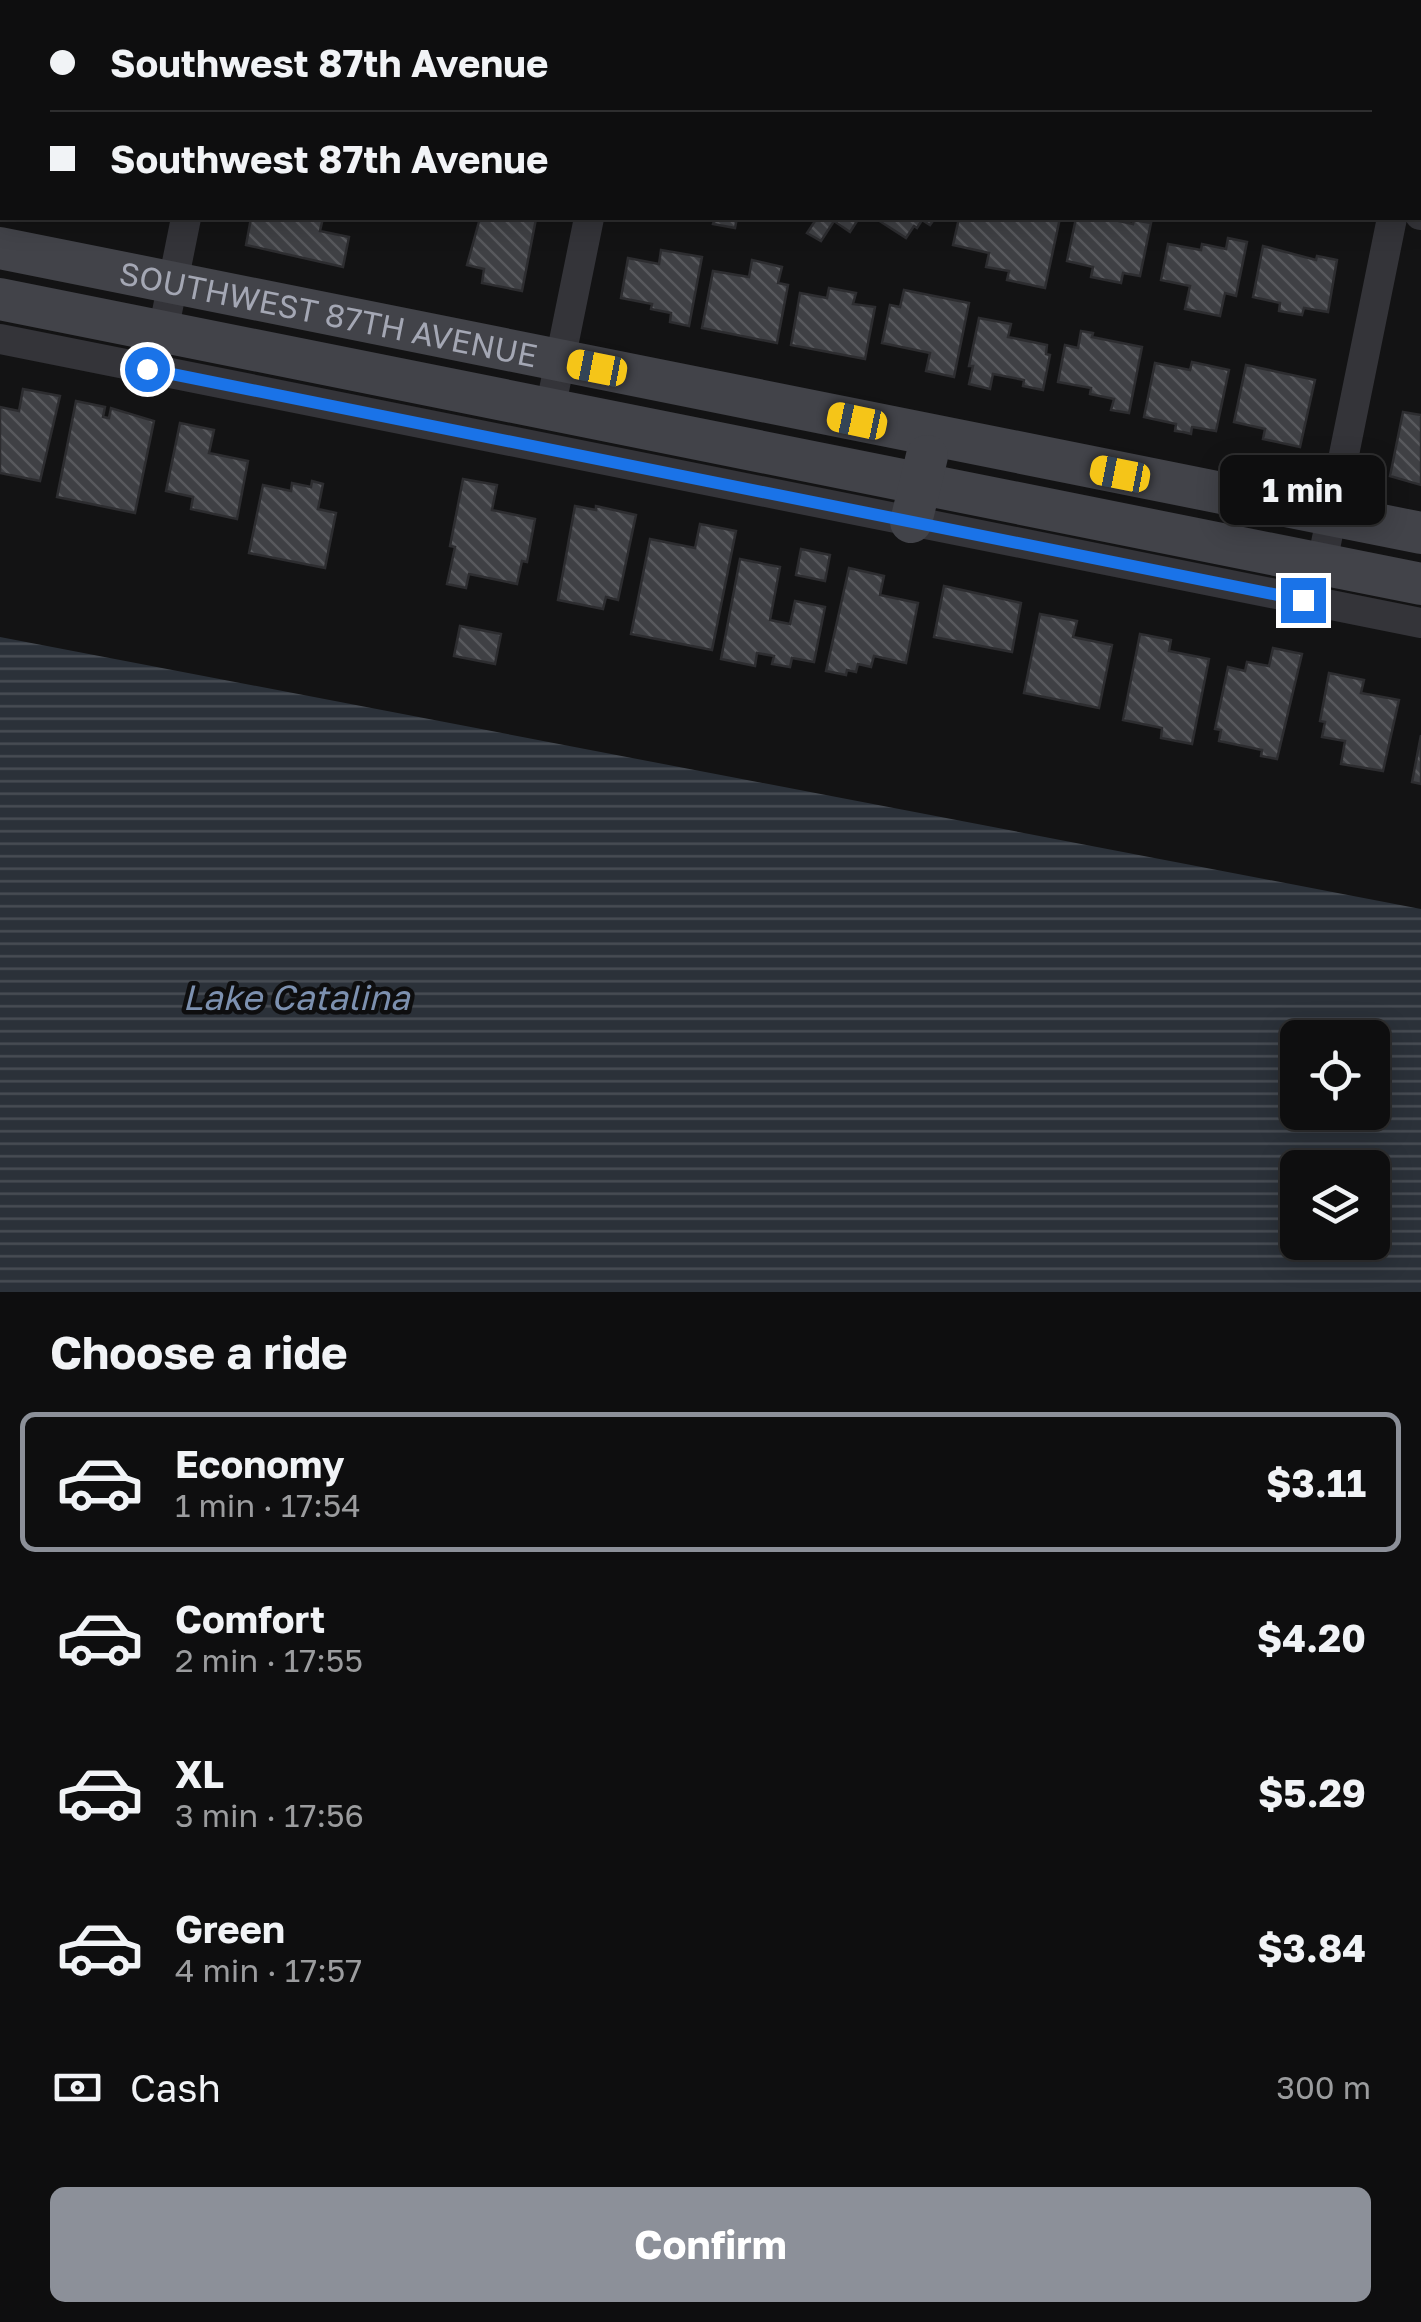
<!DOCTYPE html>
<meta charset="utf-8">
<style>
body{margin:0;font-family:"Golos Text",sans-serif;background:#1c1c1d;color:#f1f3f6;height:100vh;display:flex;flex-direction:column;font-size:38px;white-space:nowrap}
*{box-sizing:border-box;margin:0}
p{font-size:32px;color:#9b9c9e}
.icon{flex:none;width:55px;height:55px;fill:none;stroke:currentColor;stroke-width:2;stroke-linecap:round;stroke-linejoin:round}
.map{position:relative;height:1292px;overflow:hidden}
.details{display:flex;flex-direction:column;background:#0e0e0f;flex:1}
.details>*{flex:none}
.top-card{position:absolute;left:0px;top:0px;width:1422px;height:220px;box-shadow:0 5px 25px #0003,0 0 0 2px #2e2e2f;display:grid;align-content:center;height:220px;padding:0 50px;background:#0e0e0f}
.tools{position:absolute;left:1280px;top:1020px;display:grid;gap:20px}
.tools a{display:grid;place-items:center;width:110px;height:110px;border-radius:15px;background:#0e0e0f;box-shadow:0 5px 25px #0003,0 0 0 2px #2e2e2f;font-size:50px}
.end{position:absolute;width:45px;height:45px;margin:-22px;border:12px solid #1a73e8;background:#fff;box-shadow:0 0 0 5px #fff}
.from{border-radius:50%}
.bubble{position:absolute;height:70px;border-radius:15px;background:#0e0e0f;box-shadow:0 5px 25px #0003,0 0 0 2px #2e2e2f;font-size:32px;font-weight:700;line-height:70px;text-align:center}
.car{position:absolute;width:30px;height:60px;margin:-30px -15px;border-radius:12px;box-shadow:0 0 8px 2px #0007;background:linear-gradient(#f5c518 24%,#345 0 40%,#f5c518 0 76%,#345 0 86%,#f5c518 0)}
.top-card b{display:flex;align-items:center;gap:35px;height:95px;font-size:38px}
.top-card b+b{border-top:2px solid #2e2e2f}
.top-card i{width:25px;height:25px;background:#f1f3f6}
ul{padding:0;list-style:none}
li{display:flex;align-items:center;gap:30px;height:140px;margin:0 20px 15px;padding:0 30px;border:5px solid transparent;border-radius:15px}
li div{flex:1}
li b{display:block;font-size:38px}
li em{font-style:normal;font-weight:700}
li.on{border-color:#8c9099}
li>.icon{width:90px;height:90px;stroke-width:1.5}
h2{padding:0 50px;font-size:45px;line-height:120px}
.pay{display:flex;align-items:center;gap:25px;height:110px;padding:0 50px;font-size:38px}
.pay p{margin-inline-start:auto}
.action{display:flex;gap:20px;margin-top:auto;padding:20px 50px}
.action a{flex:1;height:115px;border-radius:15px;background:#8c9099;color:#fff;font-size:40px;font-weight:700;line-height:115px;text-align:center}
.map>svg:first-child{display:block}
.water{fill:url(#water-rules);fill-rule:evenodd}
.building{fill:url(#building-back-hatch);stroke:#2d2d30;stroke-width:2.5}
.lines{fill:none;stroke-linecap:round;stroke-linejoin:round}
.minor{stroke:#343439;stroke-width:30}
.secondary{stroke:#424349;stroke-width:42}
.route{stroke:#1a73e8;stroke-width:12}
.labels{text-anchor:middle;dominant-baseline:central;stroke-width:9;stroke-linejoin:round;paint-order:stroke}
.street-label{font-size:32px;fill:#a4a7b4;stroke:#0e0e0f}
.water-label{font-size:35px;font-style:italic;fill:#7c90af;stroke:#0e0e0f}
</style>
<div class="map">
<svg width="1421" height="1292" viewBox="0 0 1421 1292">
<defs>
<pattern id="water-rules" width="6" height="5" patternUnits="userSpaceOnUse" patternTransform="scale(2.5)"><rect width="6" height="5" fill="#2b3139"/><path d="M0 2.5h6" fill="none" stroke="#474c53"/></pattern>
<pattern id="building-back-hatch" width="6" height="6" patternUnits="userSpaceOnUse" patternTransform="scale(2.5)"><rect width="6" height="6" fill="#3f4044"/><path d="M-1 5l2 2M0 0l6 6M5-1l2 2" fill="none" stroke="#58595d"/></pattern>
</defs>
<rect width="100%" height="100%" fill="#131314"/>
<!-- water -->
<path class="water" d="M0,637L1421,909V1292H0ZM1298,1038H1372V1112H1298ZM1298,1168H1372V1242H1298Z"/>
<!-- building -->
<g class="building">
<polygon points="302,0 368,0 302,2"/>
<polygon points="705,0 778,0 705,2"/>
<polygon points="1259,0 1335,0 1258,2"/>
<polygon points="1350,0 1421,0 1421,26 1420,2 1349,2"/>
<polygon points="0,136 2,137 2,195 0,194"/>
<polygon points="251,218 323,218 320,231 349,237 343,267 246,245"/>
<polygon points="480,218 536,219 522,291 482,283 484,269 467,265"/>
<polygon points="715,218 737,218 735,228 713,224"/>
<polygon points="817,218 859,218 850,232 834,221 821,241 807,233"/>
<polygon points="875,218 935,218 930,225 922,220 917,228 914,226 906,238"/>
<polygon points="959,218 1060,218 1045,288 1007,280 1009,271 986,267 989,253 953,245"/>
<polygon points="1076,218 1114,218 1114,220 1133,224 1134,220 1151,223 1140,276 1123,273 1121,283 1091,277 1093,267 1067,261"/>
<polygon points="1228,238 1247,242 1236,296 1225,293 1220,316 1185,309 1190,286 1161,280 1168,244 1201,250 1202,244 1226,249"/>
<polygon points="1263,246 1316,260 1317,256 1337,260 1328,312 1304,308 1302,315 1279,311 1280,303 1253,297"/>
<polygon points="661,250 702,257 689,326 670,322 671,313 651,309 652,304 621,298 628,258 659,264"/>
<polygon points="752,260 782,267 778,283 788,285 777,343 702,328 713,271 749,277"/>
<polygon points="829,288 856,293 853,304 875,307 865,359 791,345 800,293 827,298"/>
<polygon points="904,290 969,303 954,377 926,371 930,353 882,343 890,305 900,307"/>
<polygon points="979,318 1011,324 1008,337 1047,345 1046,354 1050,355 1043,390 1023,386 1024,380 993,374 990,389 969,384 973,366 969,366"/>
<polygon points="1081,331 1093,333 1092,337 1142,347 1129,413 1111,410 1114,399 1090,394 1091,388 1058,382 1065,345 1078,348"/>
<polygon points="1192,362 1229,370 1216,431 1192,427 1191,434 1183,432 1175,431 1176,424 1144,417 1155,363 1190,370"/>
<polygon points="1246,365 1315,380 1300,447 1263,439 1265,429 1234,422"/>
<polygon points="23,389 60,396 40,481 0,473 0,407 19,411"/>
<polygon points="76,401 105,407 103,417 109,418 111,408 154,421 135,513 57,497"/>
<polygon points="1403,412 1421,415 1421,485 1390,476"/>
<polygon points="180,423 214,430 209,453 248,461 237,519 191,509 193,497 166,491"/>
<polygon points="463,479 497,485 492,510 535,519 527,562 522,561 517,584 469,574 466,588 447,584 455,547 450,546"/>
<polygon points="312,481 323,484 318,509 336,513 325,568 249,553 263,485 291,491 292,483 311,487"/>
<polygon points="575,506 596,510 596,506 636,515 618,600 606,597 603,609 558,600"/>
<polygon points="700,524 736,531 712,650 631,634 650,539 695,548"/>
<polygon points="801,549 830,555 825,581 796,575"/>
<polygon points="740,559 780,567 770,620 790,624 795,601 825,607 814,662 792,658 790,667 772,664 774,656 757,653 755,666 721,659"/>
<polygon points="849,568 884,576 880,595 918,603 906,663 874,656 871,667 858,664 856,672 847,670 846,675 826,671"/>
<polygon points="944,586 1021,603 1012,652 934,637"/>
<polygon points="1040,614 1077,621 1073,637 1112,645 1099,708 1024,693"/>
<polygon points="460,626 501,634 495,664 454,656"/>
<polygon points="1140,634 1171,640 1169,651 1209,659 1192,744 1161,738 1162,728 1123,720"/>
<polygon points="1273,648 1302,654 1277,759 1261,756 1262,750 1219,741 1221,730 1215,729 1228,667 1245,671 1247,662 1269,666"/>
<polygon points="1329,673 1364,680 1361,693 1399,700 1383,771 1341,764 1345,741 1322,737 1325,722 1320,721"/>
<polygon points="1421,735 1421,784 1412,782"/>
</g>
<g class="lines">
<!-- minor -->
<g class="minor">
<polyline points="228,2 228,0"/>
<polyline points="631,2 632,0"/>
<polyline points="935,2 936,0"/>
<polyline points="1420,215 1421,215"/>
<polyline points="163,332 186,218"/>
<polyline points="0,339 1421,623"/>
<polyline points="550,410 589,218"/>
<polyline points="1322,563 1392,218"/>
</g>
<!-- secondary -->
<g class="secondary">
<path id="s1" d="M0,248L1421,533"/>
<polyline points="0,299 1421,584"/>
<polyline points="911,522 927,456"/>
</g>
</g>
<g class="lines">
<!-- route -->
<polyline class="route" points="147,369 1303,600"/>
</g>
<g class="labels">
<!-- street labels -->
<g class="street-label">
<text stroke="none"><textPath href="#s1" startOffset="335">SOUTHWEST 87TH AVENUE</textPath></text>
</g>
<!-- water labels -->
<g class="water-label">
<text x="296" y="997">Lake Catalina</text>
</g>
</g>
</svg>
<div class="tools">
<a><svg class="icon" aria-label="locate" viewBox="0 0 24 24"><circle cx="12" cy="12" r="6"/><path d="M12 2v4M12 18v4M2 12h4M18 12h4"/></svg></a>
<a><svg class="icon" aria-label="layers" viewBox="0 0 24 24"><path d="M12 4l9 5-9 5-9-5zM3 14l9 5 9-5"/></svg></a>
</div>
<i class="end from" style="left:147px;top:369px"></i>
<i class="end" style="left:1303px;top:600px"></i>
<div class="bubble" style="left:1220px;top:455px;width:165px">1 min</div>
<i class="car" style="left:597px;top:368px;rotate:281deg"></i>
<i class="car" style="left:857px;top:421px;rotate:282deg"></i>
<i class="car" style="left:1120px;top:474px;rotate:281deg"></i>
<div class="top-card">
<b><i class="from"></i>Southwest 87th Avenue</b>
<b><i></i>Southwest 87th Avenue</b>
</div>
</div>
<section class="details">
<h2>Choose a ride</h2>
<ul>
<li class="on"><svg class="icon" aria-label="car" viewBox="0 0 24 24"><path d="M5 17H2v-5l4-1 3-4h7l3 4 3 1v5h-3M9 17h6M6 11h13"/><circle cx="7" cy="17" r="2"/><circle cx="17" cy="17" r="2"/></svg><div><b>Economy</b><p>1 min · 17:54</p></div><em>$3.11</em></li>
<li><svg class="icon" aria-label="car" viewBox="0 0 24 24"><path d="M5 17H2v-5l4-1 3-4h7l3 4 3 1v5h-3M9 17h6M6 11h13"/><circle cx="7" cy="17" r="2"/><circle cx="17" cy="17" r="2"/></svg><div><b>Comfort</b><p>2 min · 17:55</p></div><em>$4.20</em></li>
<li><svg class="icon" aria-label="car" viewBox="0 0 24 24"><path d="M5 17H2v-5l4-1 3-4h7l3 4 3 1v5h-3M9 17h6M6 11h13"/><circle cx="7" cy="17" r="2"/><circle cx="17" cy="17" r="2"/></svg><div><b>XL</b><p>3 min · 17:56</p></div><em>$5.29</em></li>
<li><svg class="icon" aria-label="car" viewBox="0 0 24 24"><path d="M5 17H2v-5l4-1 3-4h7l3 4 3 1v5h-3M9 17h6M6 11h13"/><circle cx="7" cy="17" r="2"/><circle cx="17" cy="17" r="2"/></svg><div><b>Green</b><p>4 min · 17:57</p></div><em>$3.84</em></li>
</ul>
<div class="pay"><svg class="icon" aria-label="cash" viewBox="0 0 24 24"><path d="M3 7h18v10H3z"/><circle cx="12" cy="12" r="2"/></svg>Cash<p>300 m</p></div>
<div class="action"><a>Confirm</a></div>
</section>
